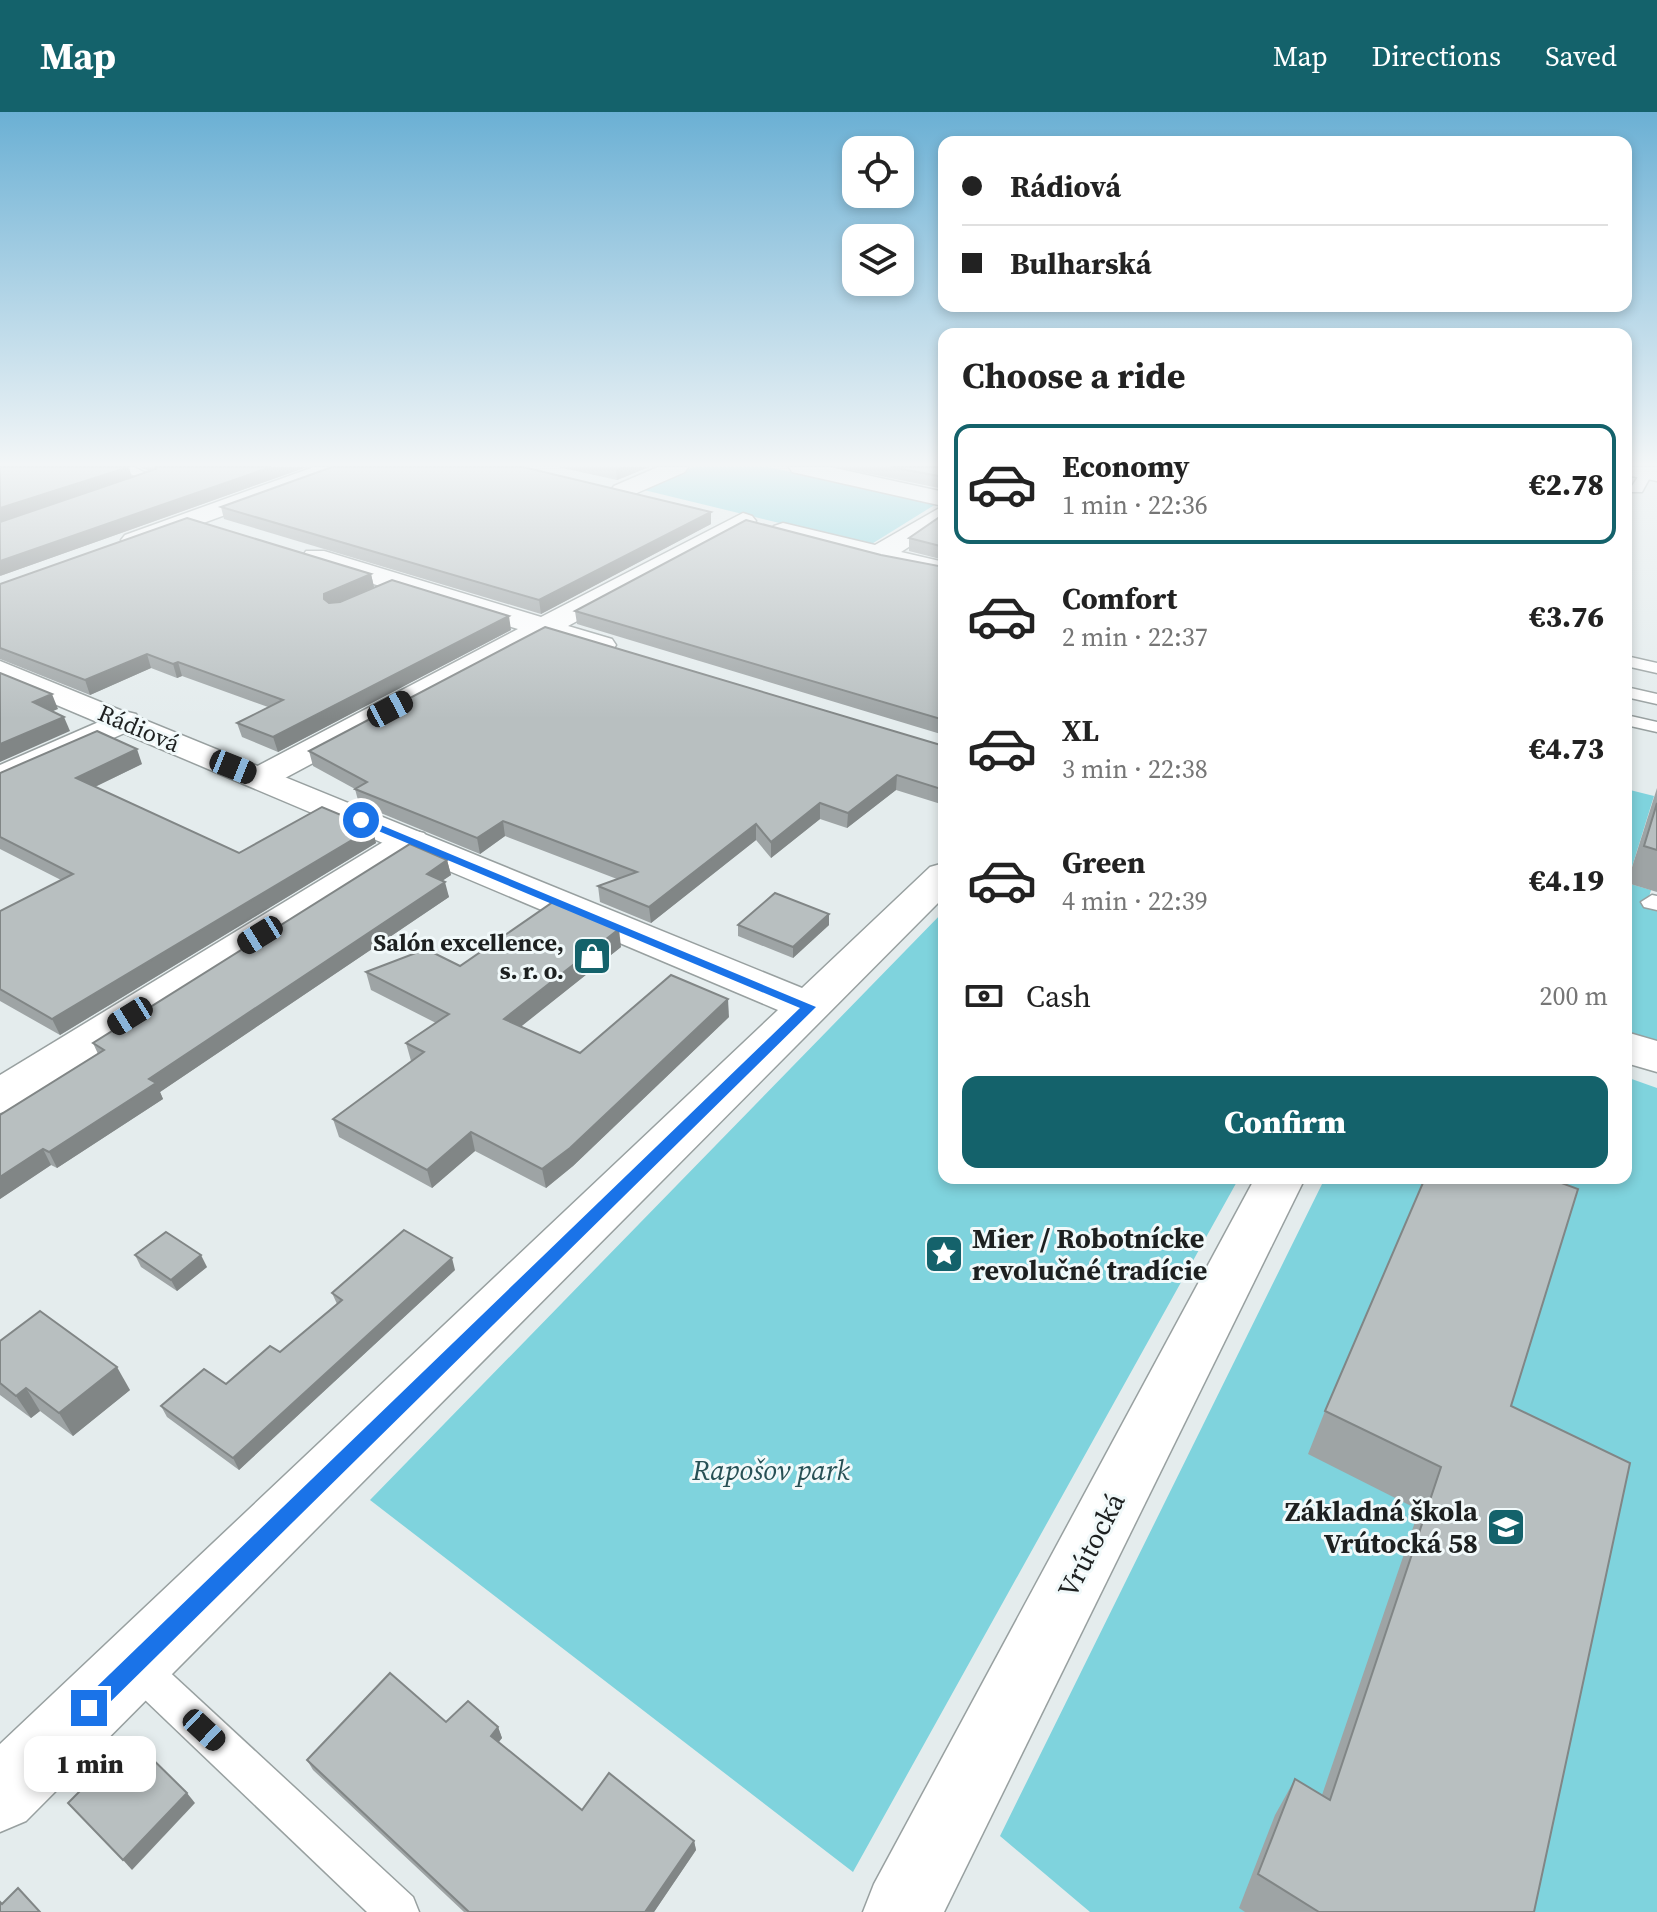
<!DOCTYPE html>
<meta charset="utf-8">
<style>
body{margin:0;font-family:"Source Serif 4",serif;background:#f2f2f2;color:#222;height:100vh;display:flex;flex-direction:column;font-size:30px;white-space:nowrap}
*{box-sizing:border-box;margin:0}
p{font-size:26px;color:#767676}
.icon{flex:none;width:44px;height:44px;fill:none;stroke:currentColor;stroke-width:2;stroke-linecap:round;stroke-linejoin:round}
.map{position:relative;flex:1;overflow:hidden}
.sheet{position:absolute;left:938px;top:216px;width:694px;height:856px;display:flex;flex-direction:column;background:#fff;border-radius:16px;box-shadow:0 4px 12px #0003}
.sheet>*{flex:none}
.top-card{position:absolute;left:938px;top:24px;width:694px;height:176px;border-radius:16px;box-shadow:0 4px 12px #0003;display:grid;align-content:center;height:176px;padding:0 24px;background:#fff}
.controls{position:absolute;left:842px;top:24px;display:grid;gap:16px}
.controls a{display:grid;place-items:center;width:72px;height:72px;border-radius:16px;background:#fff;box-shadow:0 4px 12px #0003;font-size:40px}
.end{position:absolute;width:36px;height:36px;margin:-18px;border:10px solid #1a73e8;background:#fff;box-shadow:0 0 0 4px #fff}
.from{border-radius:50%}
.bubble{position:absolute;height:56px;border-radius:16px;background:#fff;box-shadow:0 4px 12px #0003;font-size:26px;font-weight:800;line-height:56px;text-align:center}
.car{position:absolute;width:24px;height:48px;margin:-24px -12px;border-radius:10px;box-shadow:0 0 6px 2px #0007;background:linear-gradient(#222 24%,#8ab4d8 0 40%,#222 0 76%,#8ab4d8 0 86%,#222 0)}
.top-card b{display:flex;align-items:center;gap:28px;height:76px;font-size:30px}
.top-card b+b{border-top:2px solid #e0e0e0}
.top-card i{width:20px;height:20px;background:#222}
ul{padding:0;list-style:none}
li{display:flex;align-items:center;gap:24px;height:120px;margin:0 16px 12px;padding:0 8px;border:4px solid transparent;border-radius:16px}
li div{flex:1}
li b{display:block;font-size:30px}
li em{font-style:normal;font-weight:800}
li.current{border-color:#14626b}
li>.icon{width:72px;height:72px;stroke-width:1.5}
h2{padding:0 24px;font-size:36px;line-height:96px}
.pay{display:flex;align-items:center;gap:20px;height:88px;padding:0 24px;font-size:30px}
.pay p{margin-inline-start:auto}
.action{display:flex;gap:16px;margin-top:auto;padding:16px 24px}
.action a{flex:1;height:92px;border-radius:16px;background:#14626b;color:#fff;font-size:32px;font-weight:800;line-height:92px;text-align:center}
header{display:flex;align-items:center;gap:48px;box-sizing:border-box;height:112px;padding:0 40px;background:#14626b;color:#fff}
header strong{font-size:38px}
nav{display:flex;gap:44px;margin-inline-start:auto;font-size:28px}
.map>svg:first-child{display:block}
.green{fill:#7fd3dd}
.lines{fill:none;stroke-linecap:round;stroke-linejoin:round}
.lane-casing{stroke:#98a0a0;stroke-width:3}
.street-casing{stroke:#98a0a0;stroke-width:3}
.secondary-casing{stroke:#98a0a0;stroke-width:3}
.lane{fill:#fff;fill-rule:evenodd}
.street{fill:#fff;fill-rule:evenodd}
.secondary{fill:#fff;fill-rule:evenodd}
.wall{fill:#9ea4a5}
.shaded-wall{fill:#818686}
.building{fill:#b8bfc0;stroke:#818686;stroke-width:2}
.route{fill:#1a73e8}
.labels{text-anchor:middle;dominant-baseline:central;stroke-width:6;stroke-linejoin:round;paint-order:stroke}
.street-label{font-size:24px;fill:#1d2020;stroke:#f1f9fa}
.poi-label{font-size:24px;font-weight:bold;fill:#1d2020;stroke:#f1f9fa;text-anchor:end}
.near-poi-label{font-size:28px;font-weight:bold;fill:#1d2020;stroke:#f1f9fa;text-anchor:start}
.near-park-label{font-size:28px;font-style:italic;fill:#275055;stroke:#f1f9fa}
.near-street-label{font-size:28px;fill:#1d2020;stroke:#f1f9fa}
</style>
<header>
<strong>Map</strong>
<nav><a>Map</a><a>Directions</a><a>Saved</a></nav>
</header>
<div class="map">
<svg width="1657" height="1800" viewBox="0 0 1657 1800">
<rect width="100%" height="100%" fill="#e4eced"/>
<!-- green -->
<g class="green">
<polygon points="693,355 768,355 936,392 870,433 644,378"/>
<polygon points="1626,677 1654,684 1627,771 1651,778 1647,792 1657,795 1657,930 1626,920"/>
<polygon points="944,799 944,1066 1239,1066 853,1760 370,1388"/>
<polygon points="1626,965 1657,976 1657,1800 1090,1800 1000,1724 1325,1066 1626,1066"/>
</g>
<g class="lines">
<!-- lane casing -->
<g class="lane-casing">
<g id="lane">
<polygon points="118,355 134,355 157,367 136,377 126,377 126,371 140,367"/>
<polygon points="1643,357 1653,360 1642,380 1632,380 1630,377"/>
<polygon points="1626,544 1657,551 1657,561 1626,554"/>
<polygon points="1626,575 1657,582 1657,592 1626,585"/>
<polygon points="1626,603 1657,610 1657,620 1626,613"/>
<polygon points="1652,783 1657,784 1657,798 1644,795 1641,790"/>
<polygon points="136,1535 149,1541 413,1785 419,1800 367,1800 123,1567 117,1554 123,1541"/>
</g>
</g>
<!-- street casing -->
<g class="street-casing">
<g id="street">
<polygon points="314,355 346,355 343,360 143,433 125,433 121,428 125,423"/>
<polygon points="658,355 688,355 685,360 630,384 614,384 610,379 614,374"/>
<polygon points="789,355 830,355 944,380 944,412 901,440 944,450 944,466 774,424 770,419 774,414 783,411 875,433 943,394 792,360"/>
<polygon points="743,401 752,404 756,409 752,414 568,514 612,527 616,533 612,539 601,542 546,526 272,673 260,676 248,673 243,666 248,659 518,517 306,451 302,445 306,439 324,439 541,505"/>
<polygon points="124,599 136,602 140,609 136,616 0,676 0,653"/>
<polygon points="411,718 424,721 430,729 424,737 17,997 0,1001 0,963 398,721"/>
<polygon points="1626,920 1657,929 1657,960 1626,951"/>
<polygon points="1255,1066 1305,1066 944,1800 863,1800 874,1772"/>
</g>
</g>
<!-- secondary casing -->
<g class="secondary-casing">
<g id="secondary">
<polygon points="1626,355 1657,355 1657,369 1626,363"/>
<polygon points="0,549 802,876 930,755 944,751 944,785 26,1709 0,1720 0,1632 778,898 0,569"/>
</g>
</g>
<!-- lane -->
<use href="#lane" class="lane"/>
<!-- street -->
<use href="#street" class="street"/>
<!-- secondary -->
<use href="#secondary" class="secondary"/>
</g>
<!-- wall -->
<g class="wall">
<polygon points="140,355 307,355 0,464 132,365 149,359"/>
<polygon points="558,355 649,355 617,368"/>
<polygon points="836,355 944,355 944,377"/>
<polygon points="221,395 711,400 711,412 541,502 224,407"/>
<polygon points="944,402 944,448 909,439 909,426"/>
<polygon points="881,443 944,455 944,623 577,512 575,499"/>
<polygon points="371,462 374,475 339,490 511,518 278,640 242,625 237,611 268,595 182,564 177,566 151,556 90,583 0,547 0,472"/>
<polygon points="944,634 944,693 896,678 847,716 820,707 771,746 756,728 651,811 600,790 598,774 617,767 505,724 480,742 359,692 355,677 313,654 309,639"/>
<polygon points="142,652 95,675 239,741 372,716 376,731 60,923 0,889 0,799 61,768 0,737 0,661"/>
<polygon points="1657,676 1657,780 1627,771"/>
<polygon points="447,748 451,763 442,769 449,785 160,980 163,987 57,1056 51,1053 0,1087 0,1003 98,942 93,931"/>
<polygon points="738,813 829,813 793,846 738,824"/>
<polygon points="621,835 521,914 580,941 729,905 573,1054 546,1076 475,1039 432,1076 339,1025 333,1007 411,949 406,931 436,911 371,878 366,860 460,854"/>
<polygon points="135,1143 207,1155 177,1179 141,1155"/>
<polygon points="455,1158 239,1358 167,1305 161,1294 226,1272 280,1240 337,1192 332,1181"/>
<polygon points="0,1229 130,1278 73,1324 40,1299 31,1306 0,1283"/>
<polygon points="1511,1294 1534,1800 1245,1800 1239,1796 1275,1703 1295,1667 1322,1683 1419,1398 1308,1342 1325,1299"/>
<polygon points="446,1610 498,1615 502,1626 499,1630 582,1698 694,1729 696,1738 654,1800 464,1800 313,1658 307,1648"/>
</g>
<!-- shaded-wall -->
<g class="shaded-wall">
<polygon points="129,355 132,366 0,410 0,396"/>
<polygon points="271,355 307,355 0,464 0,449"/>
<polygon points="621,355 649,355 617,368 616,357"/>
<polygon points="711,400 711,412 541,502 539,488"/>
<polygon points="371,462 374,475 328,495 324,487 324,482"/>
<polygon points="509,504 511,518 278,640 273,625"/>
<polygon points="147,542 151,556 90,583 85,568"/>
<polygon points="178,550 182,564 177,566 173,552"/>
<polygon points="52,582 58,597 39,605 33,590"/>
<polygon points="64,605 70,619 0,650 0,632"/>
<polygon points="137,637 142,652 82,681 76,666"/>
<polygon points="897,663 896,678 847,716 848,701"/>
<polygon points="820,691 820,707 771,746 771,730"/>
<polygon points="503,709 505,724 480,742 477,726"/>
<polygon points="756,712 756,728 651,811 649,795"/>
<polygon points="372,716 376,731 60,923 52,907"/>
<polygon points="447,748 451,763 430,777 427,762"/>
<polygon points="445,770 449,785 160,980 163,987 57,1056 49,1040 149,967"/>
<polygon points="829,802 829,813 793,846 793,835"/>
<polygon points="619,817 621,835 508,925 504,907"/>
<polygon points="728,887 729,905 573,1054 546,1076 542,1057"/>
<polygon points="471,1020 475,1039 432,1076 427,1058"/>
<polygon points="43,1037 51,1053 0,1087 0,1065"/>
<polygon points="201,1143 207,1155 177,1179 171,1168"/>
<polygon points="452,1146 455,1158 239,1358 233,1346"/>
<polygon points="117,1255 130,1278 73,1324 59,1301"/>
<polygon points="26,1276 40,1299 31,1306 16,1284"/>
<polygon points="498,1615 502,1626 495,1634 491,1624"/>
<polygon points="187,1681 195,1691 132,1758 123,1748"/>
<polygon points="694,1729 696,1738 654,1800 645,1800"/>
</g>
<!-- building -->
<g class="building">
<polygon points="0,355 129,355 0,396"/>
<polygon points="155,355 271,355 0,449 0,410 156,357"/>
<polygon points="332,355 523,355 711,400 539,488 221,395"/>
<polygon points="891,355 944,355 944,365"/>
<polygon points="944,402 944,435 909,426"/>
<polygon points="187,406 371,462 324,482 324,487 329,491 340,490 392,468 509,504 273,625 237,611 283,588 178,550 173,552 147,542 85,568 0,536 0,472"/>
<polygon points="746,408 881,443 944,455 944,608 575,499"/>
<polygon points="545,515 944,634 944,678 897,663 848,701 820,691 771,730 756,712 649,795 598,774 637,760 503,709 477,726 355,677 367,670 309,639"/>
<polygon points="0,561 52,582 33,590 64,605 0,632"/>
<polygon points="97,619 137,637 76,666 239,741 322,695 372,716 52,907 0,877 0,799 73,762 0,725 0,661"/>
<polygon points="1657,691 1657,738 1644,734"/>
<polygon points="410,732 447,748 427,762 445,770 149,967 156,971 49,1040 43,1037 0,1065 0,1003 104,938 93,931"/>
<polygon points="775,781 829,802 793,835 738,813"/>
<polygon points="553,790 619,817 504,907 580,941 671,863 728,887 570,1036 542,1057 471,1020 427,1058 333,1007 424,940 406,931 449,902 366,860 426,837 460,854"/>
<polygon points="1425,1066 1548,1066 1578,1077 1511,1294 1630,1351 1534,1800 1319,1800 1258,1762 1295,1667 1330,1688 1441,1355 1325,1299"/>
<polygon points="404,1118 452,1146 233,1346 161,1294 204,1257 226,1272 270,1234 280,1240 342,1188 332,1181"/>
<polygon points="166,1120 201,1143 171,1168 135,1143"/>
<polygon points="40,1199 117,1255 59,1301 26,1276 16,1284 0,1271 0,1229"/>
<polygon points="390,1561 446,1610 468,1589 498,1615 491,1624 582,1698 609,1661 694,1729 645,1800 469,1800 307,1648"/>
<polygon points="132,1627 187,1681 123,1748 68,1691"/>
<polygon points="18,1776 40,1800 0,1800 0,1790 2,1792"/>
</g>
<!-- sky -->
<linearGradient id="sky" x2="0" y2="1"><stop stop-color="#6bb0d4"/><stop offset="0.58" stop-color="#f3f6f7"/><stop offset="1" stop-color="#f3f6f7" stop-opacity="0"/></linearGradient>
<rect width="1657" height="607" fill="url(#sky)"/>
<!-- route -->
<polygon class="route" points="357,706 364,706 816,895 97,1603 89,1606 82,1603 79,1596 82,1589 800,896 357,710"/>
<!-- icons -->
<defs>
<g id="shop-square" transform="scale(2)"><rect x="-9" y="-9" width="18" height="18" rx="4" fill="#14626b" stroke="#f1f9fa"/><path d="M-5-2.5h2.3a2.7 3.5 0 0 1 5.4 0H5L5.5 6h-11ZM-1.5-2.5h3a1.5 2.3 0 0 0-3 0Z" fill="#fff"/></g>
<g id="sight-square" transform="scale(2)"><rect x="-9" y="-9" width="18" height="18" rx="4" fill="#14626b" stroke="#f1f9fa"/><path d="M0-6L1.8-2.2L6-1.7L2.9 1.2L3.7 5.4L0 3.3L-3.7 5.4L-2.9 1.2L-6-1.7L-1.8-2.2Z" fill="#fff"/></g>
<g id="school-square" transform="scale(2)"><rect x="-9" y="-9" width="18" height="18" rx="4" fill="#14626b" stroke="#f1f9fa"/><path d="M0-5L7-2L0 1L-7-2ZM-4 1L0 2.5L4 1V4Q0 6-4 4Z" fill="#fff"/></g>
</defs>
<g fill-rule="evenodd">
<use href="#shop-square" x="592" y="844"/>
<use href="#sight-square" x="944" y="1142"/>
<use href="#school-square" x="1506" y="1415"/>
</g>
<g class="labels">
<!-- street labels -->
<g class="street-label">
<text transform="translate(139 616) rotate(23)">Rádiová</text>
</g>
<!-- poi labels -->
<g class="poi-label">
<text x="564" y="830">Salón excellence,<tspan x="564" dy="28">s. r. o.</tspan></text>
</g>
<!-- near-poi labels -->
<g class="near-poi-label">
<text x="972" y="1126">Mier / Robotnícke<tspan x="972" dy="32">revolučné tradície</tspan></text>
<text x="1478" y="1399" text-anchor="end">Základná škola<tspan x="1478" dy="32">Vrútocká 58</tspan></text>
</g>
<!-- near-park labels -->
<g class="near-park-label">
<text x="771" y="1358">Rapošov park</text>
</g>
<!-- near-street labels -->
<g class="near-street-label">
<text transform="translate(1091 1433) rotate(-63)">Vrútocká</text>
</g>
</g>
</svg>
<div class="controls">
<a><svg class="icon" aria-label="locate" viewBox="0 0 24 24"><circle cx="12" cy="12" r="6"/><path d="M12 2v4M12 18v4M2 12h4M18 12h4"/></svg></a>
<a><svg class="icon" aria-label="layers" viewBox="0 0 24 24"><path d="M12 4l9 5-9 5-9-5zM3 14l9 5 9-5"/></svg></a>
</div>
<i class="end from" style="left:361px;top:708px"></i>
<i class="end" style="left:89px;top:1596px"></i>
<div class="bubble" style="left:24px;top:1624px;width:132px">1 min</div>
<i class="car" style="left:390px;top:597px;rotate:62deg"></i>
<i class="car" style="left:233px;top:655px;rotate:112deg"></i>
<i class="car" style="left:260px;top:823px;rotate:238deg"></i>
<i class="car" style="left:130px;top:904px;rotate:238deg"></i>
<i class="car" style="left:204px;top:1618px;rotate:133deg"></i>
<div class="top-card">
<b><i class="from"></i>Rádiová</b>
<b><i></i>Bulharská</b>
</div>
<section class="sheet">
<h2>Choose a ride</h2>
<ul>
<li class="current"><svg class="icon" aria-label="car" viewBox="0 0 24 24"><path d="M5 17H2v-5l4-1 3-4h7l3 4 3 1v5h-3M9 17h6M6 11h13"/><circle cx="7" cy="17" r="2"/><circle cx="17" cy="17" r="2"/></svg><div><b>Economy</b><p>1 min · 22:36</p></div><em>€2.78</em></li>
<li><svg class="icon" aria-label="car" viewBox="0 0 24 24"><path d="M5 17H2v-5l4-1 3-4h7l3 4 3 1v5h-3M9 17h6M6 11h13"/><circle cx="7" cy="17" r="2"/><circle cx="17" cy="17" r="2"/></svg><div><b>Comfort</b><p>2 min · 22:37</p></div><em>€3.76</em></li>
<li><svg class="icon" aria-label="car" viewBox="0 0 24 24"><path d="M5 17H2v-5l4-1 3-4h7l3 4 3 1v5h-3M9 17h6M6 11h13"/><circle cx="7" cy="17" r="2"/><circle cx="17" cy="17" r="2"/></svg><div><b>XL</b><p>3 min · 22:38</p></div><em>€4.73</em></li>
<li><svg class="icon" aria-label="car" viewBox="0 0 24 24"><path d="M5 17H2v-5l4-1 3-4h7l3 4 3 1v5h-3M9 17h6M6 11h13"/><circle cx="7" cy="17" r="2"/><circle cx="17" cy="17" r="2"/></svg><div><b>Green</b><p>4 min · 22:39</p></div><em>€4.19</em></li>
</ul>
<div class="pay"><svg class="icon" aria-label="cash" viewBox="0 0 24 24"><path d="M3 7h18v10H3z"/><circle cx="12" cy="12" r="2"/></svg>Cash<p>200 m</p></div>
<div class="action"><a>Confirm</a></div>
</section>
</div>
